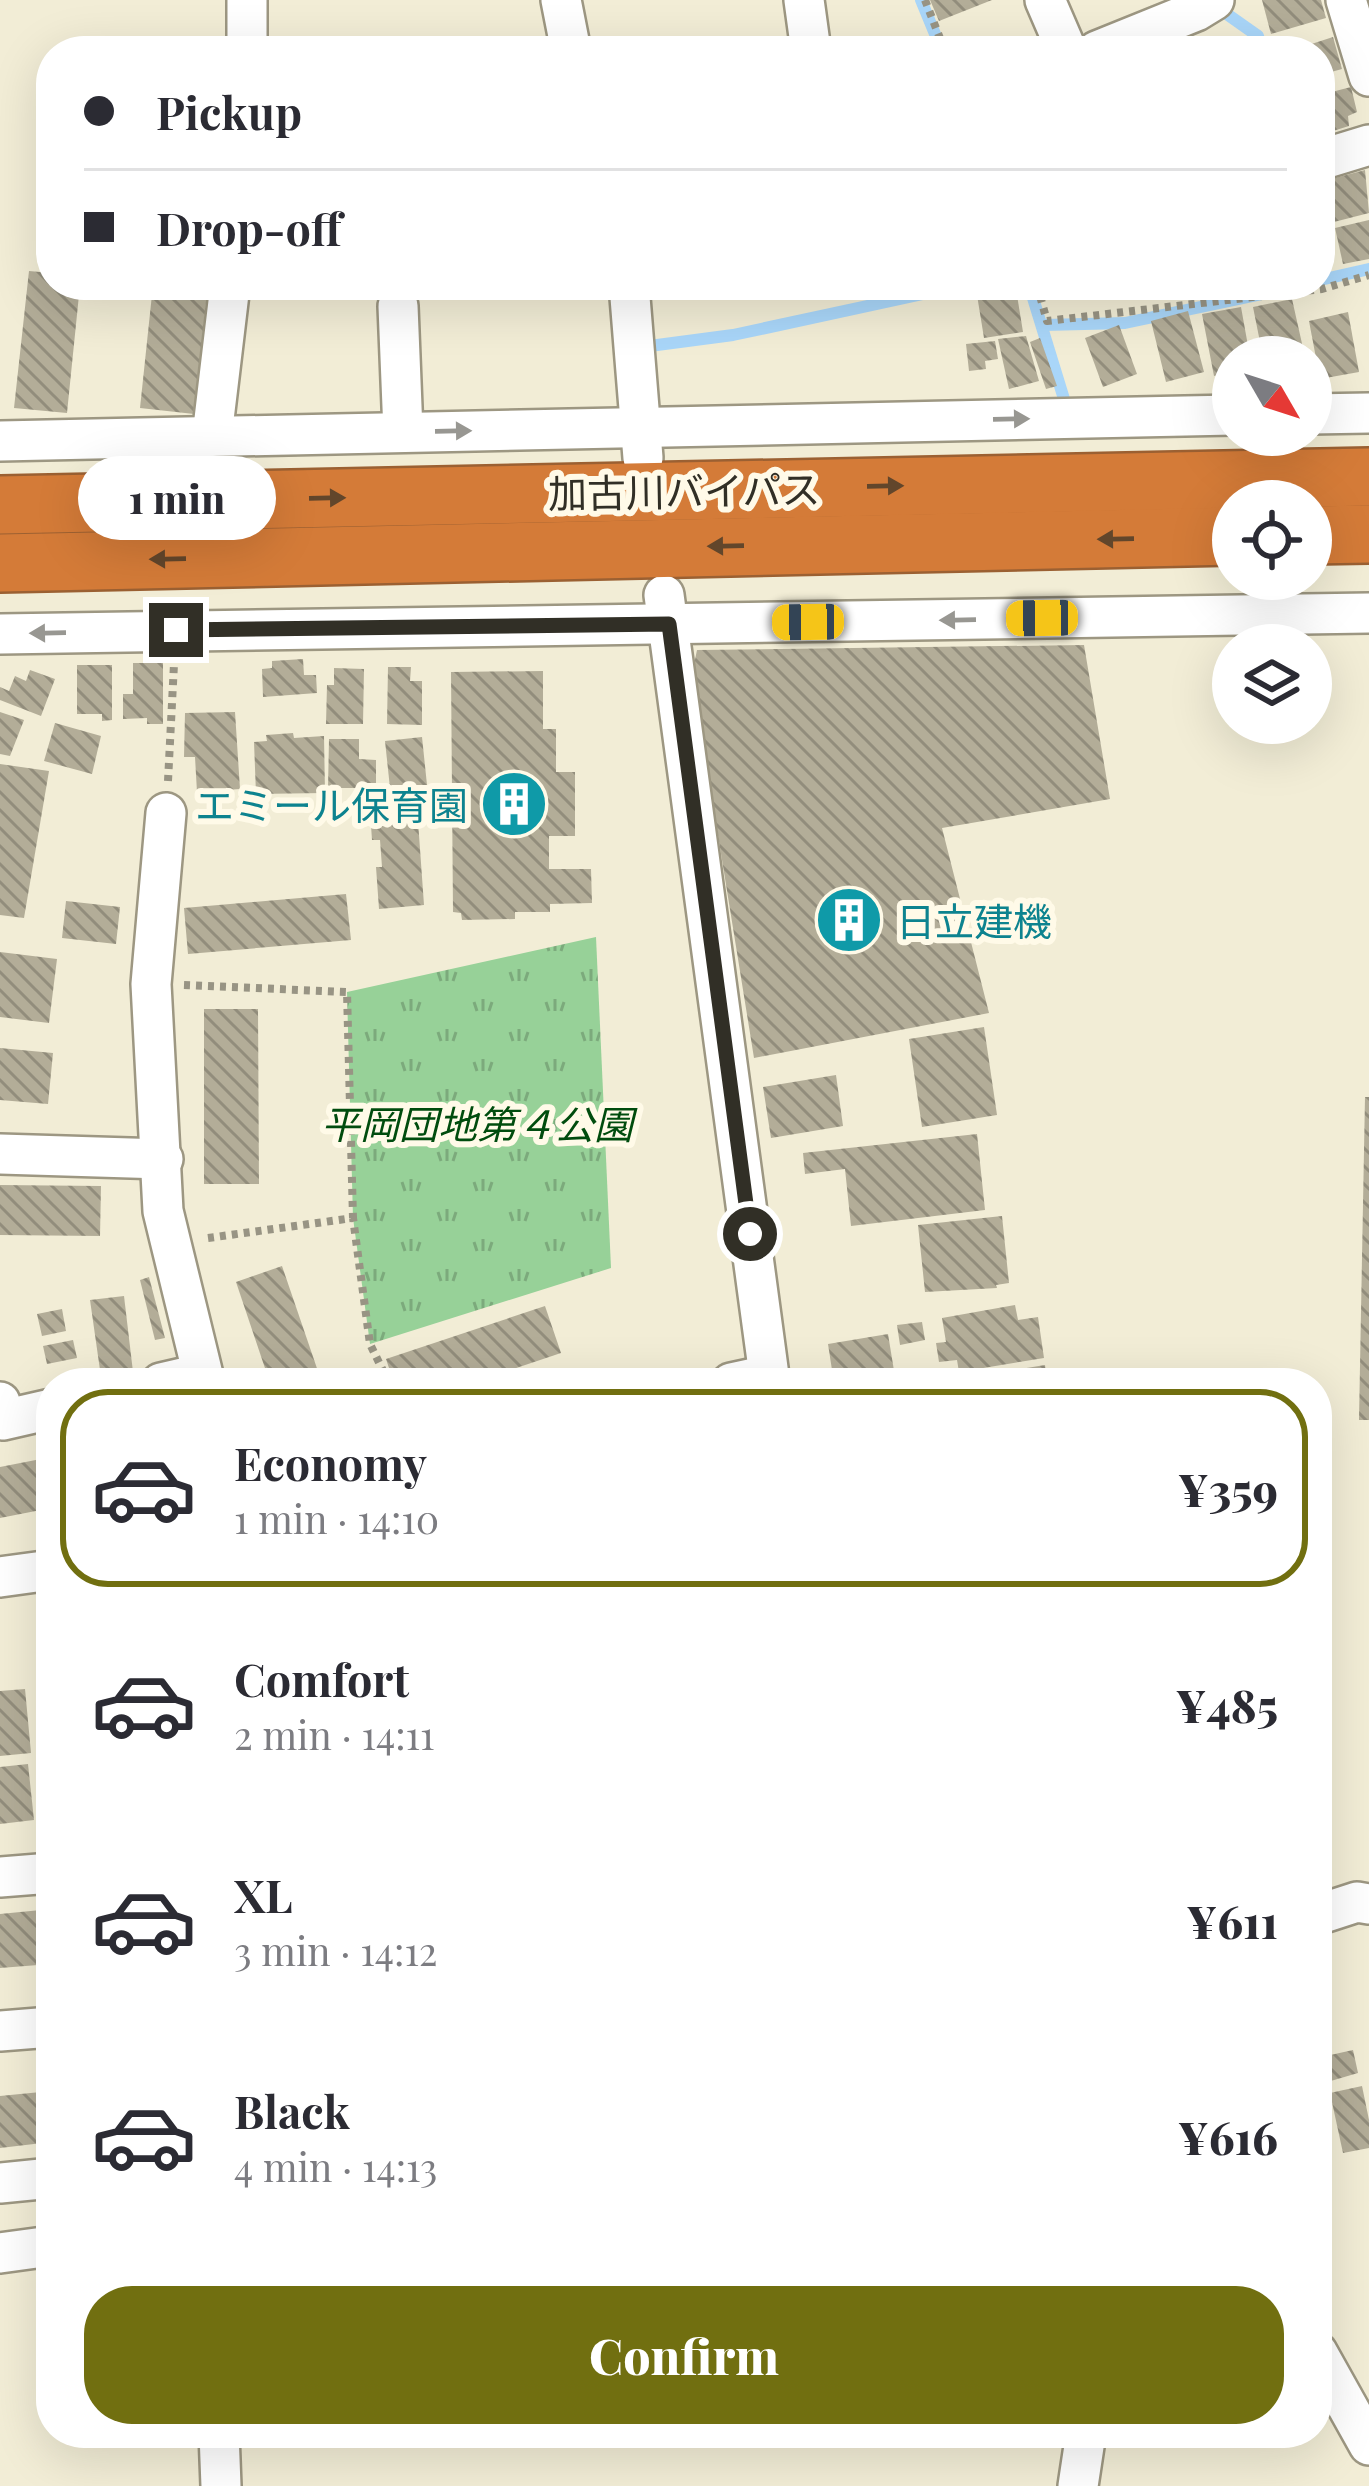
<!DOCTYPE html>
<meta charset="utf-8">
<style>
body{margin:0;font-family:"Playfair Display","Noto Sans JP",serif;background:#f7f7f7;color:#2b2b33;height:100vh;display:flex;flex-direction:column;font-size:45px;white-space:nowrap}
*{box-sizing:border-box;margin:0}
p{font-size:39px;color:#7c7c81}
.icon{flex:none;width:66px;height:66px;fill:none;stroke:currentColor;stroke-width:2;stroke-linecap:round;stroke-linejoin:round}
.map{position:relative;flex:1;overflow:hidden}
.details{position:absolute;left:36px;top:1368px;width:1296px;height:1080px;display:flex;flex-direction:column;background:#fff;border-radius:48px;box-shadow:0 12px 48px #0002}
.details>*{flex:none}
.banner{position:absolute;left:36px;top:36px;width:1299px;height:264px;border-radius:48px;box-shadow:0 12px 48px #0002;display:grid;align-content:center;height:264px;padding:0 48px;background:#fff}
.needle{width:78px;rotate:129deg}
.buttons{position:absolute;left:1212px;top:336px;display:grid;gap:24px}
.buttons a{display:grid;place-items:center;width:120px;height:120px;border-radius:50%;background:#fff;box-shadow:0 12px 48px #0002;font-size:60px}
.end{position:absolute;width:54px;height:54px;margin:-27px;border:15px solid #312f26;background:#fff;box-shadow:0 0 0 6px #fff}
.from{border-radius:50%}
.bubble{position:absolute;height:84px;border-radius:42px;background:#fff;box-shadow:0 12px 48px #0002;font-size:39px;font-weight:800;line-height:84px;text-align:center}
.car{position:absolute;width:36px;height:72px;margin:-36px -18px;border-radius:15px;box-shadow:0 0 9px 3px #0007;background:linear-gradient(#f5c518 24%,#345 0 40%,#f5c518 0 76%,#345 0 86%,#f5c518 0)}
.banner b{display:flex;align-items:center;gap:42px;height:114px;font-size:45px}
.banner b+b{border-top:3px solid #e1e1e2}
.banner i{width:30px;height:30px;background:#2b2b33}
ul{padding:21px 0 0;list-style:none}
li{display:flex;align-items:center;gap:36px;height:198px;margin:0 24px 18px;padding:0 24px;border:6px solid transparent;border-radius:48px}
li div{flex:1}
li b{display:block;font-size:45px}
li em{font-style:normal;font-weight:800}
li.on{border-color:#716f10}
li>.icon{width:108px;height:108px;stroke-width:1.5}
.action{display:flex;gap:24px;margin-top:auto;padding:24px 48px}
.action a{flex:1;height:138px;border-radius:48px;background:#716f10;color:#fff;font-size:48px;font-weight:800;line-height:138px;text-align:center}
.map>svg:first-child{display:block}
.park{fill:url(#park-tufts)}
.lines{fill:none;stroke-linecap:round;stroke-linejoin:round}
.stream{stroke:#a9d6f9;stroke-width:12}
.building{fill:url(#building-back-hatch)}
.minor-casing{stroke:#9d9782;stroke-width:44}
.highway-casing{stroke:#9b6032;stroke-width:62}
.path{stroke:#989484;stroke-width:8;stroke-dasharray:6 6;stroke-linecap:butt}
.minor{stroke:#fff;stroke-width:39}
.highway{stroke:#d47b38;stroke-width:57}
.oneway{fill:#989792}
.oneway2{fill:#62462b}
.route{stroke:#312f26;stroke-width:15}
.labels{text-anchor:middle;dominant-baseline:central;stroke-width:12;stroke-linejoin:round;paint-order:stroke}
.street-label{font-size:39px;fill:#312f26;stroke:#fffae8}
.culture-label{font-size:39px;fill:#0d838f;stroke:#fffae8;text-anchor:end}
.park-label{font-size:39px;font-style:italic;fill:#004c0e;stroke:#fffae8}
</style>
<div class="map">
<svg width="1369" height="2486" viewBox="0 0 1369 2486">
<defs>
<pattern id="park-tufts" width="24" height="20" patternUnits="userSpaceOnUse" patternTransform="scale(3)"><rect width="24" height="20" fill="#97d198"/><path d="M3 7l-1-3M5 7V3M7 7l1-3M15 17l-1-3M17 17v-4M19 17l1-3" fill="none" stroke="#7caa7c"/></pattern>
<pattern id="building-back-hatch" width="6" height="6" patternUnits="userSpaceOnUse" patternTransform="scale(3)"><rect width="6" height="6" fill="#b3ad98"/><path d="M-1 5l2 2M0 0l6 6M5-1l2 2" fill="none" stroke="#928d7c"/></pattern>
</defs>
<rect width="100%" height="100%" fill="#f2edd6"/>
<!-- park -->
<polygon class="park" points="596,937 611,1268 370,1344 353,1218 347,992"/>
<g class="lines">
<!-- stream -->
<g class="stream">
<polyline points="921,0 942,51"/>
<polyline points="1217,15 1224,12 1258,36 1262,51"/>
<polyline points="1320,280 1369,269"/>
<polyline points="1029,285 1064,399"/>
<polyline points="1044,325 1125,323 1305,285"/>
<polyline points="642,347 733,335 923,294 1004,285"/>
</g>
</g>
<!-- building -->
<g class="building">
<polygon points="930,0 992,0 939,21"/>
<polygon points="1262,0 1321,0 1326,18 1271,34"/>
<polygon points="1333,37 1342,69 1320,75 1320,51 1290,51"/>
<polygon points="1351,87 1357,112 1348,116 1349,126 1320,135 1320,95"/>
<polygon points="1365,170 1369,213 1330,223 1320,182"/>
<polygon points="1369,220 1369,259 1343,264 1335,228"/>
<polygon points="29,271 51,273 51,285 80,285 67,413 14,408"/>
<polygon points="153,285 208,285 194,414 140,408"/>
<polygon points="1099,285 1203,285 1203,288 1101,300"/>
<polygon points="1016,289 1023,332 984,338 977,295"/>
<polygon points="1292,299 1305,357 1263,357 1253,307"/>
<polygon points="1241,307 1250,357 1233,357 1233,372 1214,376 1202,314"/>
<polygon points="1188,311 1204,372 1166,382 1151,321"/>
<polygon points="1348,312 1359,372 1320,379 1309,321"/>
<polygon points="1119,325 1137,374 1103,387 1085,338"/>
<polygon points="1026,336 1039,381 1009,389 998,339"/>
<polygon points="1040,338 1057,386 1046,389 1030,342"/>
<polygon points="995,341 998,359 985,361 986,369 969,371 966,344"/>
<polygon points="1084,645 1110,799 942,828 989,1013 754,1058 692,674 697,650"/>
<polygon points="303,659 304,675 316,675 317,693 263,697 262,669 272,668 272,661"/>
<polygon points="133,663 163,663 163,724 147,724 147,718 123,719 123,694 133,694"/>
<polygon points="77,665 112,665 112,720 102,721 102,714 77,714"/>
<polygon points="388,667 411,667 410,681 422,681 422,725 387,724"/>
<polygon points="334,668 364,669 363,724 326,724 327,685 334,685"/>
<polygon points="30,670 55,679 41,716 0,700 0,687 9,691 15,676 26,681"/>
<polygon points="543,671 543,729 556,729 556,772 575,772 575,836 549,836 549,869 591,869 592,903 550,904 550,912 515,912 515,919 462,920 461,913 453,912 451,672"/>
<polygon points="0,712 24,720 10,756 0,754"/>
<polygon points="235,712 240,789 197,792 195,757 184,757 185,713"/>
<polygon points="55,723 101,736 92,774 44,761"/>
<polygon points="293,733 294,738 324,736 325,793 256,794 254,742 267,741 266,735"/>
<polygon points="422,737 427,785 390,788 385,741"/>
<polygon points="329,739 359,739 359,759 376,760 376,788 328,788"/>
<polygon points="0,764 49,771 24,918 0,915"/>
<polygon points="416,793 424,905 379,909 376,867 382,867 380,840 372,840 369,797"/>
<polygon points="346,894 351,940 188,954 184,908"/>
<polygon points="66,901 120,907 116,944 62,938"/>
<polygon points="0,952 57,959 49,1023 0,1017"/>
<polygon points="204,1009 258,1009 259,1184 204,1184"/>
<polygon points="984,1027 997,1115 922,1127 909,1039"/>
<polygon points="0,1048 53,1053 48,1104 0,1100"/>
<polygon points="836,1075 843,1126 771,1138 763,1087"/>
<polygon points="1365,1097 1369,1097 1369,1420 1359,1420"/>
<polygon points="977,1134 985,1210 851,1226 845,1169 805,1174 803,1153"/>
<polygon points="0,1185 101,1186 100,1236 0,1235"/>
<polygon points="1002,1216 1009,1283 996,1285 997,1288 925,1292 918,1225"/>
<polygon points="282,1266 322,1383 270,1383 236,1282"/>
<polygon points="149,1277 165,1338 155,1340 140,1280"/>
<polygon points="124,1296 133,1372 101,1377 90,1300"/>
<polygon points="1015,1305 1018,1320 1038,1317 1044,1358 959,1372 957,1360 939,1362 936,1343 946,1342 942,1318"/>
<polygon points="545,1306 561,1353 472,1383 394,1383 386,1359"/>
<polygon points="62,1309 66,1331 42,1336 37,1314"/>
<polygon points="922,1322 925,1340 900,1345 897,1325"/>
<polygon points="888,1334 896,1383 834,1383 828,1344"/>
<polygon points="73,1340 77,1358 47,1364 43,1346"/>
<polygon points="1045,1365 1047,1383 979,1383 977,1376"/>
<polygon points="51,1457 51,1508 0,1518 0,1467"/>
<polygon points="25,1689 31,1753 0,1756 0,1691"/>
<polygon points="28,1764 34,1820 0,1824 0,1767"/>
<polygon points="51,1768 51,1813 40,1814 37,1770"/>
<polygon points="51,1909 51,1964 0,1968 0,1914"/>
<polygon points="1353,2050 1358,2073 1317,2085 1317,2058"/>
<polygon points="1362,2086 1369,2120 1369,2148 1343,2153 1330,2093"/>
<polygon points="51,2091 51,2142 0,2148 0,2096"/>
</g>
<g class="lines">
<!-- minor casing -->
<g class="minor-casing">
<g id="minor">
<polyline points="247,0 247,51"/>
<polyline points="561,0 571,51"/>
<polyline points="804,0 811,51"/>
<polyline points="1045,0 1067,51"/>
<polyline points="1346,0 1369,76"/>
<polyline points="1097,51 1196,11 1214,0"/>
<polyline points="1320,160 1369,145"/>
<polyline points="629,285 643,458"/>
<polyline points="398,306 403,432"/>
<polyline points="1311,414 1369,413"/>
<polyline points="212,436 230,285"/>
<polyline points="0,441 1233,415"/>
<polyline points="664,595 770,1383"/>
<polyline points="0,634 1369,613"/>
<polyline points="166,813 151,984 163,1211 205,1383"/>
<polyline points="0,1154 163,1159"/>
<polyline points="161,1383 200,1374"/>
<polyline points="731,1383 768,1375"/>
<polyline points="0,1402 3,1420 51,1409"/>
<polyline points="0,1577 51,1570"/>
<polyline points="0,1877 51,1873"/>
<polyline points="1317,1915 1357,1902 1369,1904"/>
<polyline points="0,2031 51,2027"/>
<polyline points="0,2183 51,2178"/>
<polyline points="0,2253 51,2246"/>
<polyline points="1317,2352 1369,2445"/>
<polyline points="219,2433 221,2486"/>
<polyline points="1078,2486 1086,2433"/>
</g>
</g>
<!-- highway casing -->
<g class="highway-casing">
<g id="highway">
<polyline points="0,505 1369,477"/>
<polyline points="1311,535 1369,534"/>
<polyline points="0,563 1233,536"/>
</g>
</g>
<!-- path -->
<g class="path">
<polyline points="925,0 945,51"/>
<polyline points="1037,285 1047,321 1322,289 1369,275"/>
<polyline points="168,781 174,664"/>
<polyline points="184,985 347,992 353,1218"/>
<polyline points="208,1238 353,1218 370,1344 389,1383"/>
</g>
<!-- minor -->
<use href="#minor" class="minor"/>
<!-- highway -->
<use href="#highway" class="highway"/>
</g>
<!-- one-way arrows -->
<defs><path id="oneway-solid" d="M-6-.8H1V-3.2L6.5 0L1 3.2V.8H-6Z" transform="scale(3)"/></defs>
<g class="oneway">
<use href="#oneway-solid" transform="translate(1011 419) rotate(-1)"/>
<use href="#oneway-solid" transform="translate(453 431) rotate(-1)"/>
<use href="#oneway-solid" transform="translate(958 620) rotate(179)"/>
<use href="#oneway-solid" transform="translate(48 633) rotate(179)"/>
</g>
<g class="oneway2">
<use href="#oneway-solid" transform="translate(885 486) rotate(-1)"/>
<use href="#oneway-solid" transform="translate(327 498) rotate(-1)"/>
<use href="#oneway-solid" transform="translate(1116 539) rotate(179)"/>
<use href="#oneway-solid" transform="translate(726 546) rotate(179)"/>
<use href="#oneway-solid" transform="translate(168 559) rotate(179)"/>
</g>
<g class="lines">
<!-- route -->
<polyline class="route" points="176,630 669,624 750,1234"/>
</g>
<!-- icons -->
<defs>
<g id="building-disc" transform="scale(3.45)"><circle r="9.5" fill="#0f9aa8" stroke="#fffae8"/><path d="M-4-6H4V6H1V3H-1V6H-4ZM-2.5-4.3h1.7v1.8h-1.7ZM.8-4.3h1.7v1.8H.8ZM-2.5-1h1.7V.8h-1.7ZM.8-1h1.7V.8H.8Z" fill="#fff"/></g>
</defs>
<g fill-rule="evenodd">
<use href="#building-disc" x="514" y="804"/>
<use href="#building-disc" x="849" y="920"/>
</g>
<g class="labels">
<!-- street labels -->
<g class="street-label">
<text transform="translate(684 490) rotate(-1)">加古川バイパス</text>
</g>
<!-- culture labels -->
<g class="culture-label">
<text x="468" y="804">エミール保育園</text>
<text x="896" y="920" text-anchor="start">日立建機</text>
</g>
<!-- park labels -->
<g class="park-label">
<text x="477" y="1123">平岡団地第４公園</text>
</g>
</g>
</svg>
<div class="buttons">
<a><svg class="needle" viewBox="-14 -14 28 28"><path d="M0-13l5 13h-10z" fill="#e53935"/><path d="M0 13l5-13h-10z" fill="#7c7c81"/></svg></a>
<a><svg class="icon" aria-label="locate" viewBox="0 0 24 24"><circle cx="12" cy="12" r="6"/><path d="M12 2v4M12 18v4M2 12h4M18 12h4"/></svg></a>
<a><svg class="icon" aria-label="layers" viewBox="0 0 24 24"><path d="M12 4l9 5-9 5-9-5zM3 14l9 5 9-5"/></svg></a>
</div>
<i class="end from" style="left:750px;top:1234px"></i>
<i class="end" style="left:176px;top:630px"></i>
<div class="bubble" style="left:78px;top:456px;width:198px">1 min</div>
<i class="car" style="left:1042px;top:618px;rotate:269deg"></i>
<i class="car" style="left:808px;top:622px;rotate:269deg"></i>
<div class="banner">
<b><i class="from"></i>Pickup</b>
<b><i></i>Drop-off</b>
</div>
<section class="details">
<ul>
<li class="on"><svg class="icon" aria-label="car" viewBox="0 0 24 24"><path d="M5 17H2v-5l4-1 3-4h7l3 4 3 1v5h-3M9 17h6M6 11h13"/><circle cx="7" cy="17" r="2"/><circle cx="17" cy="17" r="2"/></svg><div><b>Economy</b><p>1 min · 14:10</p></div><em>¥359</em></li>
<li><svg class="icon" aria-label="car" viewBox="0 0 24 24"><path d="M5 17H2v-5l4-1 3-4h7l3 4 3 1v5h-3M9 17h6M6 11h13"/><circle cx="7" cy="17" r="2"/><circle cx="17" cy="17" r="2"/></svg><div><b>Comfort</b><p>2 min · 14:11</p></div><em>¥485</em></li>
<li><svg class="icon" aria-label="car" viewBox="0 0 24 24"><path d="M5 17H2v-5l4-1 3-4h7l3 4 3 1v5h-3M9 17h6M6 11h13"/><circle cx="7" cy="17" r="2"/><circle cx="17" cy="17" r="2"/></svg><div><b>XL</b><p>3 min · 14:12</p></div><em>¥611</em></li>
<li><svg class="icon" aria-label="car" viewBox="0 0 24 24"><path d="M5 17H2v-5l4-1 3-4h7l3 4 3 1v5h-3M9 17h6M6 11h13"/><circle cx="7" cy="17" r="2"/><circle cx="17" cy="17" r="2"/></svg><div><b>Black</b><p>4 min · 14:13</p></div><em>¥616</em></li>
</ul>
<div class="action"><a>Confirm</a></div>
</section>
</div>
